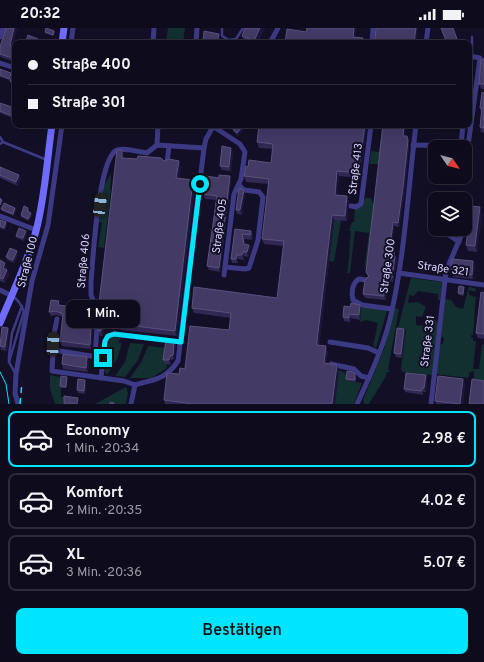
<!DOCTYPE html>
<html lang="de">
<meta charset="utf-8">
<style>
body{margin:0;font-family:Overpass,sans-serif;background:#1c1929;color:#f1f3f6;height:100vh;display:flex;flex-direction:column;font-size:15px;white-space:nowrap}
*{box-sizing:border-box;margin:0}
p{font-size:13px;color:#9b9ba3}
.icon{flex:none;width:22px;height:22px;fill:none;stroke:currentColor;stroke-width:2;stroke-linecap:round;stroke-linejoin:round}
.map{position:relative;height:376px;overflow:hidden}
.panel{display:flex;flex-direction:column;background:#0e0b1c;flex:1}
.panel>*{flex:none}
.hud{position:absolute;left:12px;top:12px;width:460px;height:88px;border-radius:8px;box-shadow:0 4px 16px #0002,0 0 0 1px #2e2b3b;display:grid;align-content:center;height:88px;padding:0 16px;background:#0e0b1c}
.needle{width:26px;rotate:125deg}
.fabs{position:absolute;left:428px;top:112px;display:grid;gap:8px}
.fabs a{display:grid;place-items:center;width:44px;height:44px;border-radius:8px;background:#0e0b1c;box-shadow:0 4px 16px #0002,0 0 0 1px #2e2b3b;font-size:20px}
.end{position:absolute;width:18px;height:18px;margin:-9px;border:5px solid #00e5ff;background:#111;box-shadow:0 0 0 2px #111}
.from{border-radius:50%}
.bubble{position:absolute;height:28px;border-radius:8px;background:#0e0b1c;box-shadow:0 4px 16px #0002,0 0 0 1px #2e2b3b;font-size:13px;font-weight:600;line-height:28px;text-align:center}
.car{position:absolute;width:12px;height:24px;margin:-12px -6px;border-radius:5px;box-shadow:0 0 3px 1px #0007;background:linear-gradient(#222 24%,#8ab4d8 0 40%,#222 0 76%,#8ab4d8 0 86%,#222 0)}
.hud b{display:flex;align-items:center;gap:14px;height:38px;font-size:15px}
.hud b+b{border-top:1px solid #2e2b3b}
.hud i{width:10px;height:10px;background:#f1f3f6}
ul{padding:7px 0 0;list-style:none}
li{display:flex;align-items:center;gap:12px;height:56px;margin:0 8px 6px;padding:0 8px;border:2px solid #2e2b3b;border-radius:8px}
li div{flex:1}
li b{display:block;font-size:15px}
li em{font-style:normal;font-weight:600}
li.current{border-color:#00e5ff}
li>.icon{width:36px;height:36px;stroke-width:1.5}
.primary-button{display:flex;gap:8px;margin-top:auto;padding:8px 16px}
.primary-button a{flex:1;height:46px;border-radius:8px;background:#00e5ff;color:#111;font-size:16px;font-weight:600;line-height:46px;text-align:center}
.status{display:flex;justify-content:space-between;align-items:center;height:28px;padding:0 20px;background:#0e0b1c;direction:ltr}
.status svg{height:11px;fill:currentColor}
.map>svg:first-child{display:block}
.green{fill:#12302f}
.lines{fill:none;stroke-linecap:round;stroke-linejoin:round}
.lane{stroke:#3d3a85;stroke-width:2.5}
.street{stroke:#3d3a85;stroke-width:5}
.secondary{stroke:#6f6bff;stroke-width:7}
.tram{stroke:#00e5ff;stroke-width:1}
.rail{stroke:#00e5ff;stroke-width:1.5;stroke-dasharray:6 5;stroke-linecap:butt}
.wall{fill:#312854}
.shaded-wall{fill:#1d163a}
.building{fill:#433a66;stroke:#5a527e}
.route{stroke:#00e5ff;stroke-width:5}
.labels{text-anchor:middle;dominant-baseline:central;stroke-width:4;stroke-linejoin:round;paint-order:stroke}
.street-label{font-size:11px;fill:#d9d4ff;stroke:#130f26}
</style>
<div class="status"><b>20:32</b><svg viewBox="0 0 49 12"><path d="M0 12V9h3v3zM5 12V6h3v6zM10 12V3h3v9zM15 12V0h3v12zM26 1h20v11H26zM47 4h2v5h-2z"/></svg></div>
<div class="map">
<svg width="484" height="376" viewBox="0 0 484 376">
<rect width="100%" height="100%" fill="#130f26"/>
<!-- green -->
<g class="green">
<polygon points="168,0 185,0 183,15 166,15"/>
<polygon points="374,97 385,97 381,136 369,136 371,123 379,124 382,99"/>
<polygon points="111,146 110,170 104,220 98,219 102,195 99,194 104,158"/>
<path d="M365,170H371L374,179L367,234L364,242L369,205L355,203L350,245H347C350,230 349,217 351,203H349L352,194H354L355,181L362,179Z"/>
<polygon points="336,180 341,193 334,234 329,233"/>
<polygon points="411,250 442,254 440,272 438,272 438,266 418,263 414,268 409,267 408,275 418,274 426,279 422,289 416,288 416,297 426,298 427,290 431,289 438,294 432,347 403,344 401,341 406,301 398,300"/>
<path d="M469,259L475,260L476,264L469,262V267L476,269C474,282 475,294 473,307H471V309L473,310V313H476L473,341H479L482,316L484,317V355L474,356V343L470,344L468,350L436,346L440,316H443L444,310L441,309L445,271L451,272L456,279L463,281Z"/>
<polygon points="365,279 387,283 376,320 373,318 378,295 366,292 360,294 361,280"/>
<polygon points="394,280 399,281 388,341 390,344 387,344 386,348 369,376 364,376 363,372 384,321"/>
<polygon points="112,309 120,309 119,315 122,315 117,331 107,347 105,344 109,312"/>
<polygon points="130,315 144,316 138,332 125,349 115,348 125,334"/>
<polygon points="148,318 167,320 165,336 167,336 166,341 151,350 130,350 142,333"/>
<polygon points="339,342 345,345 345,347 348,346 347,353 362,355 354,376 335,376"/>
<polygon points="50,347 60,349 61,369 64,369 63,376 55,376 50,361"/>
<polygon points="126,359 128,365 126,376 95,376"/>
</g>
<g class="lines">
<!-- lane -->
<g class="lane">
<polyline points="222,0 222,8 229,12 236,11 243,0"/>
<polyline points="472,9 472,28"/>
<polyline points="0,109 3,114"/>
<polyline points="0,116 3,114 47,132"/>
<polyline points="9,334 24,283 19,274 13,268"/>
<polyline points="15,345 9,334 9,328 12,305 22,278"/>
</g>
<!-- street -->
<g class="street">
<polyline points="0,9 3,0"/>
<polyline points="71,15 73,0"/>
<polyline points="153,15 154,0"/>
<polyline points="196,15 197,0"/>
<polyline points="270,15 278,0"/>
<polyline points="372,15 373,0"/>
<polyline points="426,15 428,0"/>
<polyline points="0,35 15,40"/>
<polyline points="211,97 240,116 245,124 241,151 234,166 224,247"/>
<polyline points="157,117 158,97"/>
<polyline points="413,117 468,118 480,30 469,28"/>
<polyline points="461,117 463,97"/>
<polyline points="167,135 169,118"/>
<polyline points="465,175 467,175 465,195"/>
<polyline points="351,178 356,179 361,176 371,97"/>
<polyline points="0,188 36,202"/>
<polyline points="446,201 446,205 459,214"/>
<polyline points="225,239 245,241 249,240 258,212 263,169 259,164 244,162 239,157"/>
<polyline points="399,245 484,257"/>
<path d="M367,252L359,251C352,255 351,265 353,272L362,277L392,281"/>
<polyline points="0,262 12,268"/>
<polyline points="57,291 54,306 52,343 124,353 135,357"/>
<polyline points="330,314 368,320 379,325"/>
<polyline points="54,322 103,330"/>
<path d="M95,328L98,284L91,267V254C93,229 98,140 114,124C121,118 139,124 147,125L157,117L204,120"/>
<polyline points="331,336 354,341 361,348 369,350"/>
<polyline points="101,350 105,313 108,308 114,306 181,314"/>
<path d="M135,357C155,351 165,352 178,333L204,120L206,111L214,97"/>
<polyline points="18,376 15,365 16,346 32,253 48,197 62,97"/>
<polyline points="131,376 135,357"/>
<path d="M357,376C370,348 383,320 390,291C405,228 408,161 416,97"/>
<polyline points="431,376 446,243 464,201"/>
</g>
<!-- secondary -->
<g class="secondary">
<polyline points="62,15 64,0"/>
<path d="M0,295C13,264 27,235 36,203C45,169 47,132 52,97"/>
</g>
<!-- tram -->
<polyline class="tram" points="0,344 6,356 9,376"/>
<!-- rail -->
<polyline class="rail" points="20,376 22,354"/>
</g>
<!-- wall -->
<g class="wall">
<polygon points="6,0 17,0 12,18 15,19 15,34 1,29 0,27 0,19"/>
<polygon points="245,0 265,0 257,15 248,15 244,13 242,8"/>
<polygon points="453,0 458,15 447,15"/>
<polygon points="54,3 55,4 53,8 45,5 45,4"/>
<polygon points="484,31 484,61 481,61 479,56"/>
<polygon points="0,41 11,45 12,46 10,52 0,49"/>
<polygon points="15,49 15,57 11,56 10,53"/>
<polygon points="484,65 484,105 481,104 480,99 481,85 480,80"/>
<polygon points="0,76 15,80 15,91 0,85"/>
<polygon points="259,97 367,97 360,150 339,148 337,167 347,168 349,174 347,193 334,192 319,318 328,324 326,335 337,337 339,342 335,376 165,376 164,372 179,346 229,302 231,290 194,285 192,280 277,270 283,218 264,216 262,211 268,156 246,154 244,148 248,139 271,135 273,121 259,120 257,114"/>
<polygon points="243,98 244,101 238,108 233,103 232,100"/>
<polygon points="405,108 407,108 409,116 405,163 399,199 394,198 392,220 394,221 395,225 395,228 397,232 393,254 388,253 386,272 365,270 363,266 368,249 366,244"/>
<polygon points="122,122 124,128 124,130 164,133 181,138 179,150 195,157 177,308 121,302 120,300 104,298 103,308 100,308 98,303"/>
<polygon points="233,124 231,143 222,142 220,138"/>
<polygon points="0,139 21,150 18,158 0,150"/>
<polygon points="231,152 220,244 209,242 207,238 216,172 205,171 204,166"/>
<polygon points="244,162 245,166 242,187 237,186 236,182"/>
<polygon points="15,180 16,182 14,188 2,183 1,181"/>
<polygon points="28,180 29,182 29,184 32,187 29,193 21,189 21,187"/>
<polygon points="482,184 477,224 468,223 466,217"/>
<polygon points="0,192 6,194 7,196 5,202 0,200"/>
<polygon points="235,201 253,207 252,212 244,211 245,216 249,217 251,221 248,229 244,228 244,232 238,231 238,235 232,235 231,231"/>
<polygon points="27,206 24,213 17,210 16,208"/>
<polygon points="18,226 14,235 7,232 6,229"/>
<polygon points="0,232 7,239 6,241 7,242 9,246 5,255 0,253"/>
<polygon points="475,237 473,251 453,249 451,244"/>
<polygon points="464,259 464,268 459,267 458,265"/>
<polygon points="484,265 484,311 478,310 476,305"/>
<polygon points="60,277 94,286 91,321 62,318 60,313 63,289 57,287 51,288 49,284"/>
<polygon points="360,277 361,281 360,292 351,290 350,294 344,293 343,289 350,279"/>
<polygon points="8,300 9,305 7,323 1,322 0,316"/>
<polygon points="404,301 405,305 402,330 396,329 394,325"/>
<polygon points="174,313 176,317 174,331 171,332 170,337 165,336 163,332"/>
<polygon points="87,329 89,333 88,344 63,341 62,336"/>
<polygon points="426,347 427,351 426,364 423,364 423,367 405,364 404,361"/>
<polygon points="67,349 67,350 66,360 61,360 60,358"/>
<polygon points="356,349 356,354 347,353 346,351"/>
<polygon points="463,351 465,356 463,376 436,376 435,373"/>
<polygon points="86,355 85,366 78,365 77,362"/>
</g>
<!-- shaded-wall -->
<g class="shaded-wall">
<polygon points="14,0 17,0 11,20 10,17"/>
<polygon points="260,0 265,0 257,15 254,15 254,13"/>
<polygon points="354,0 357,0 355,14 353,9"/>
<polygon points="416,0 418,0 416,15 414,15"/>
<polygon points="219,6 220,10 219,15 217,15"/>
<polygon points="365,97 367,97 360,150 358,145"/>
<polygon points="404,97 406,97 405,112 403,108"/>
<polygon points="243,98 244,101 238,108 237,105"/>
<polygon points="407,108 409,116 405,163 399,199 398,195"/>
<polygon points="231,120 233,124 231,143 229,139"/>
<polygon points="122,122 124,128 123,135 122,130"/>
<polygon points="179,133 181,138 178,155 176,150"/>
<polygon points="337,143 339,148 337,172 335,167"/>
<polygon points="19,147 21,150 18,158 16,154"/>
<polygon points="230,148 231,152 220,244 219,240"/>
<polygon points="193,152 195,157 177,308 175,303"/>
<polygon points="244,162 245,166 242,187 240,182"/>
<polygon points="347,168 349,174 347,193 345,188"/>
<polygon points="2,172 2,175 1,179 0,177"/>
<polygon points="480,179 482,184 477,224 475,218"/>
<polygon points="15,180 16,182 14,188 13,186"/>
<polygon points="31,185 32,187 29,193 28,191"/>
<polygon points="332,187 334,192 319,318 317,317 317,313"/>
<polygon points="6,194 7,196 5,202 4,200"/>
<polygon points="393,194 394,198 391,224 390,220"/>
<polygon points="26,203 27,206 24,213 23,210"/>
<polygon points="251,203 253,207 252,212 251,207"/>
<polygon points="249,217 251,221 248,229 247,224"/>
<polygon points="394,221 395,225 395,229 395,228 397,232 393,254 392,250"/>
<polygon points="17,223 18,226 14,235 13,232"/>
<polygon points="243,224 244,228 244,232 242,227"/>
<polygon points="237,227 238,231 238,235 236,231"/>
<polygon points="473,233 475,237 473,251 472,247"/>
<polygon points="5,235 7,239 4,244 3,240"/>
<polygon points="7,242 9,246 5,255 3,251"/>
<polygon points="386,249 388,253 386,272 384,268"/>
<polygon points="464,259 464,268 463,266"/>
<polygon points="360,277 361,281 360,292 359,287"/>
<polygon points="92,281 94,286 91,321 90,317"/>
<polygon points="349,286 351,290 350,294 349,290"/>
<polygon points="102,292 104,298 103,308 101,303"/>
<polygon points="8,300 9,305 7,323 5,319"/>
<polygon points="404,301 405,305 402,330 401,326"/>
<polygon points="174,313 176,317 174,331 173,327"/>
<polygon points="326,318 328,324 325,340 324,335"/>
<polygon points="170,328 171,332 170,337 169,332"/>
<polygon points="87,329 89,333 88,344 86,340"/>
<polygon points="337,337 339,342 335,376 332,376"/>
<polygon points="355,346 356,349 356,354 355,352"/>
<polygon points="426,347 427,351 426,364 424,360"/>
<polygon points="463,351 465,356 463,376 460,376"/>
<polygon points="85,352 86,355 85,366 84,363"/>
<polygon points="422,360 423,364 423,367 422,363"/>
<polygon points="78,370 79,373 78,376 77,376"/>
</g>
<!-- building -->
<g class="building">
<polygon points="6,0 14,0 10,17 15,19 15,31 0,26 0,19"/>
<polygon points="46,0 54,3 53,7 45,4"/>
<polygon points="245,0 260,0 254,13 242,8"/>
<polygon points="307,0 354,0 353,9 363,10 363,15 285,15 287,1 306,4"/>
<polygon points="376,0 416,0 414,15 386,15 375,14"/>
<polygon points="441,0 453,0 457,11 447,15"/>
<polygon points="204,3 219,6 217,15 203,15"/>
<polygon points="28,7 38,11 37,15 22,15 23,12 26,13"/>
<polygon points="230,12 241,13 240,15 229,15"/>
<polygon points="481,31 484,31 484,56 479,56"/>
<polygon points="0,41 11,45 9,51 0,47"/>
<polygon points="12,48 15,49 15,55 10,53"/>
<polygon points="482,64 484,65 484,100 480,99 482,80 480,80"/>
<polygon points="0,75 15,80 15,89 0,83"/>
<polygon points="235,97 242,97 243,98 237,105 232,100"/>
<polygon points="259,97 365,97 358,145 337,143 335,167 347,168 345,188 332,187 317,313 317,317 326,318 324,335 337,337 332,376 193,376 164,372 167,345 179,346 180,340 185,341 190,298 229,302 231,285 192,280 194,259 277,270 284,213 262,211 269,151 244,148 246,138 248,139 249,132 271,135 273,116 257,114"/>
<polygon points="383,97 404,97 403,108 407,108 408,112 403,159 398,195 393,194 390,220 394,221 394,227 395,228 392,250 386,249 384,268 363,266 365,252 369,248 366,244"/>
<polygon points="222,118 231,120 229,139 220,138"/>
<polygon points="117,122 122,122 122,130 137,131 138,128 161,130 164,133 169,131 179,133 176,150 193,152 175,303 119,296 119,294 102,292 101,303 98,303 99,275"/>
<polygon points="0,139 19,147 16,154 0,147"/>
<polygon points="219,147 230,148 219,240 207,238 217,168 204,166 206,148 219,150"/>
<polygon points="239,160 244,162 240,182 236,182"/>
<polygon points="0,170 2,172 0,177"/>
<polygon points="4,175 15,180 13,186 1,181"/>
<polygon points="24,178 28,180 27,183 31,185 28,191 21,187"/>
<polygon points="471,178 480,179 475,218 466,217"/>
<polygon points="0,192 6,194 4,200 0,198"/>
<polygon points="19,200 26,203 23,210 16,208"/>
<polygon points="235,201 251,203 251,207 242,206 244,216 249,217 247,224 243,224 242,227 237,227 236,231 231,231"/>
<polygon points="10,220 17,223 13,232 6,229"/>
<polygon points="452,231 473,233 472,247 451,244"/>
<polygon points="0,232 5,235 3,240 7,242 3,251 0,250"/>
<polygon points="459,258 464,259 463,266 458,265"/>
<polygon points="481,264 484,265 484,306 476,305"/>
<polygon points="51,272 59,273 58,277 92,281 90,317 60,313 63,286 56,283 49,284"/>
<polygon points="351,275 360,277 359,287 349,286 349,290 343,289 344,278 350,279"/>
<polygon points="2,299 8,300 5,319 0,318"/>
<polygon points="397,300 404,301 401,326 394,325"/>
<polygon points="166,312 174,313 173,327 170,328 169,332 163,332"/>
<polygon points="63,326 87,329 86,340 62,336"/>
<polygon points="347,343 353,344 355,346 355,352 346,351"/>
<polygon points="406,345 426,347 424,360 422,360 422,363 404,361"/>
<polygon points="61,348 67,349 66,359 60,358"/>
<polygon points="438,348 463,351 460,376 435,373"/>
<polygon points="78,351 85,352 84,363 77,362"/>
<polygon points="472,351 484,353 484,376 469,376"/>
<polygon points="64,368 78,370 77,376 64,376"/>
<polygon points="110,374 114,375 114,376 110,376"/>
</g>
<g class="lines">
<!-- route -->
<polyline class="route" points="103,330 105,313 108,308 114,306 181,314 200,156"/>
</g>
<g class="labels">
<!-- street labels -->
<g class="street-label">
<text transform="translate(356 141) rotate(-83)">Straße 413</text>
<text transform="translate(220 198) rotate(-83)">Straße 405</text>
<text transform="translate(84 233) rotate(-85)">Straße 406</text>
<text transform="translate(28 234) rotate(-76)">Straße 100</text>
<text transform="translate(388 238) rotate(-82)">Straße 300</text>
<text transform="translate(443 241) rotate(8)">Straße 321</text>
<text transform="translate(428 313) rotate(-83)">Straße 331</text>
</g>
</g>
</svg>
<div class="fabs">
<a><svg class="needle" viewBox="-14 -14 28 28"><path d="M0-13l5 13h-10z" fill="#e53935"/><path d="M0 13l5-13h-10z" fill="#9b9ba3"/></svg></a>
<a><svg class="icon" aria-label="layers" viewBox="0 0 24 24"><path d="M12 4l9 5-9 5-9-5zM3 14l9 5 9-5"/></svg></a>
</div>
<i class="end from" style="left:200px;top:156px"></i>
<i class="end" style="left:103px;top:330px"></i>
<div class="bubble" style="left:66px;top:272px;width:74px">1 Min.</div>
<i class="car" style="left:100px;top:177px;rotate:7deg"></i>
<i class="car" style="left:53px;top:316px;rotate:3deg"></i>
<div class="hud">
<b><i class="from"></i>Straße 400</b>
<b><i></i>Straße 301</b>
</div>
</div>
<section class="panel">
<ul>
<li class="current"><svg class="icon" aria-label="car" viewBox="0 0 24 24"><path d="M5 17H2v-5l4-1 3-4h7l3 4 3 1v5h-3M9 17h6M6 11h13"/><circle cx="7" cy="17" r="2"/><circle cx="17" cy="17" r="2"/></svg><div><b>Economy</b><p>1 Min. · 20:34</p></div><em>2.98 €</em></li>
<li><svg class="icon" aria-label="car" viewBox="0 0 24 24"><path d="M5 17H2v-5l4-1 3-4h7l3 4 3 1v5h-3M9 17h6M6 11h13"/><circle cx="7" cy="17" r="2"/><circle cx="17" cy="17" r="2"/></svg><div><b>Komfort</b><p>2 Min. · 20:35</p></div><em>4.02 €</em></li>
<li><svg class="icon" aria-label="car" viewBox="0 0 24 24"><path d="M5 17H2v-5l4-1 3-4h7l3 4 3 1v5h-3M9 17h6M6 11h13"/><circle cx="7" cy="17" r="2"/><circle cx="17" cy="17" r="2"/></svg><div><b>XL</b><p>3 Min. · 20:36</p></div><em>5.07 €</em></li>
</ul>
<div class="primary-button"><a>Bestätigen</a></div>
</section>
